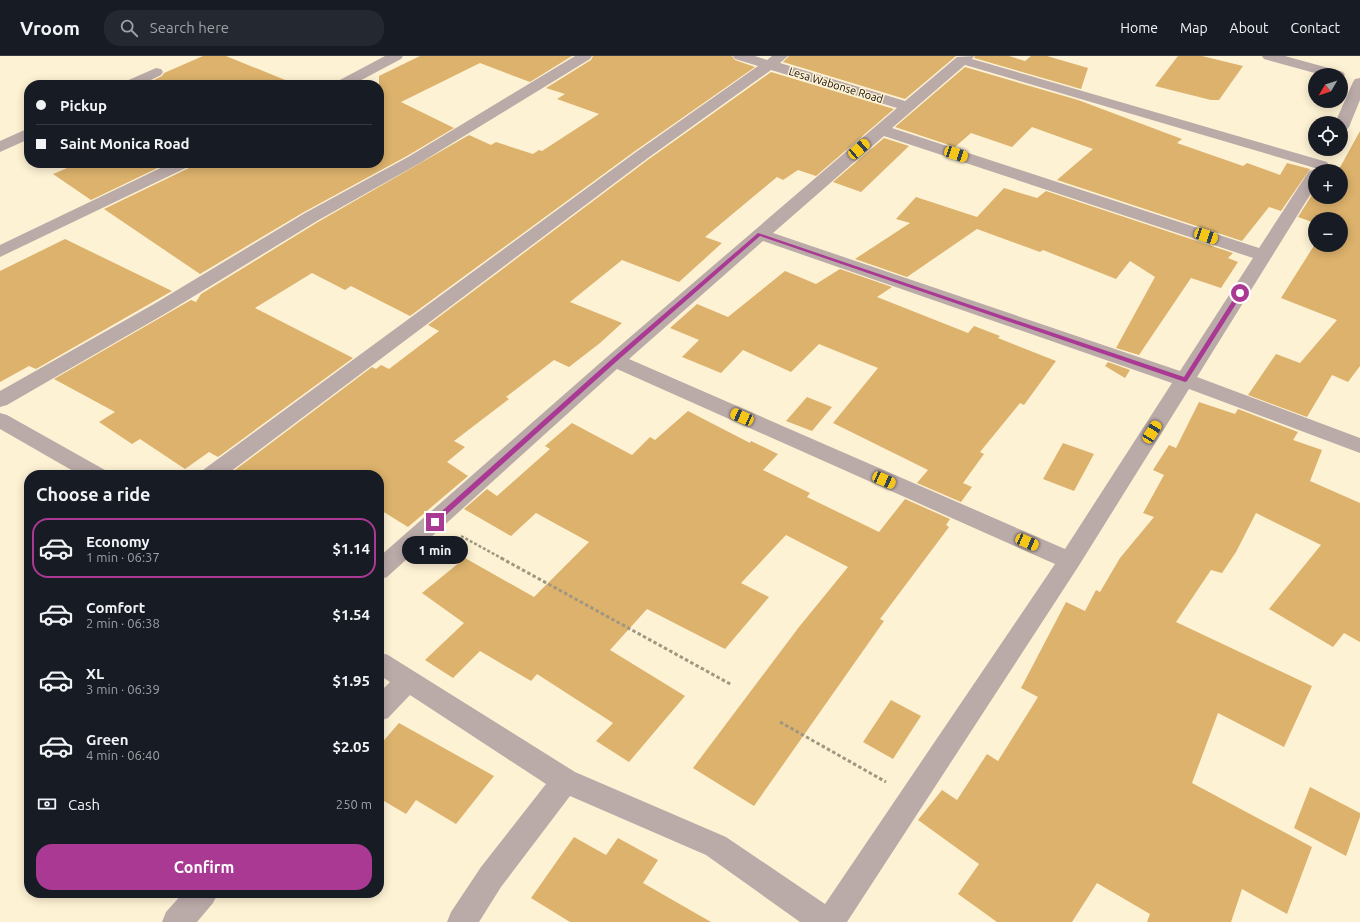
<!DOCTYPE html>
<meta charset="utf-8">
<style>
body{margin:0;font-family:Ubuntu,sans-serif;background:#242831;color:#f1f3f6;height:100vh;display:flex;flex-direction:column;font-size:15px;white-space:nowrap}
*{box-sizing:border-box;margin:0}
p{font-size:13px;color:#9ea1a6}
.icon{flex:none;width:22px;height:22px;fill:none;stroke:currentColor;stroke-width:2;stroke-linecap:round;stroke-linejoin:round}
.map{position:relative;flex:1;overflow:hidden}
.side{position:absolute;left:24px;top:414px;width:360px;height:428px;display:flex;flex-direction:column;background:#171b24;border-radius:16px;box-shadow:0 2px 10px #0003}
.side>*{flex:none}
.banner{position:absolute;left:24px;top:24px;width:360px;height:88px;border-radius:16px;box-shadow:0 2px 10px #0003;display:grid;align-content:center;height:88px;padding:0 12px;background:#171b24}
.needle{width:26px;rotate:231deg}
.tools{position:absolute;left:1308px;top:12px;display:grid;gap:8px}
.tools a{display:grid;place-items:center;width:40px;height:40px;border-radius:50%;background:#171b24;box-shadow:0 2px 10px #0003;font-size:20px}
.end{position:absolute;width:18px;height:18px;margin:-9px;border:5px solid #aa3994;background:#fff;box-shadow:0 0 0 2px #fff}
.from{border-radius:50%}
.bubble{position:absolute;height:28px;border-radius:14px;background:#171b24;box-shadow:0 2px 10px #0003;font-size:13px;font-weight:700;line-height:28px;text-align:center}
.car{position:absolute;width:12px;height:24px;margin:-12px -6px;border-radius:5px;box-shadow:0 0 3px 1px #0007;background:linear-gradient(#f5c518 24%,#345 0 40%,#f5c518 0 76%,#345 0 86%,#f5c518 0)}
.banner b{display:flex;align-items:center;gap:14px;height:38px;font-size:15px}
.banner b+b{border-top:1px solid #363941}
.banner i{width:10px;height:10px;background:#f1f3f6}
ul{padding:0;list-style:none}
li{display:flex;align-items:center;gap:12px;height:60px;margin:0 8px 6px;padding:0 4px;border:2px solid transparent;border-radius:16px}
li div{flex:1}
li b{display:block;font-size:15px}
li em{font-style:normal;font-weight:700}
li.current{border-color:#aa3994}
li>.icon{width:36px;height:36px;stroke-width:1.5}
h2{padding:0 12px;font-size:18px;line-height:48px}
.pay{display:flex;align-items:center;gap:10px;height:44px;padding:0 12px;font-size:15px}
.pay p{margin-inline-start:auto}
.action{display:flex;gap:8px;margin-top:auto;padding:8px 12px}
.action a{flex:1;height:46px;border-radius:16px;background:#aa3994;color:#fff;font-size:16px;font-weight:700;line-height:46px;text-align:center}
header{display:flex;align-items:center;gap:24px;box-sizing:border-box;height:56px;padding:0 20px;background:#171b24;border-bottom:1px solid #363941}
header strong{font-size:19px}
nav{display:flex;gap:22px;margin-inline-start:auto;font-size:14px}
.search{width:280px;height:36px;background:#242831;display:flex;align-items:center;gap:10px;box-sizing:border-box;padding:0 14px;border-radius:16px;color:#9ea1a6;font-size:15px}
.map>svg:first-child{display:block}
.building{fill:#dcb26c}
.lines{fill:none;stroke-linecap:round;stroke-linejoin:round}
.path-far1{stroke:#a09781;stroke-width:2.5;stroke-dasharray:3 2;stroke-linecap:butt}
.path{stroke:#a09781;stroke-width:3;stroke-dasharray:3.5 2.5;stroke-linecap:butt}
.street{fill:#baaba9;fill-rule:evenodd}
.route{fill:#aa3994}
.labels{text-anchor:middle;dominant-baseline:central;stroke-width:3;stroke-linejoin:round;paint-order:stroke}
.far-street-label{font-size:11px;fill:#141006;stroke:#fef2d4}
</style>
<header>
<strong>Vroom</strong>
<div class="search"><svg class="icon" aria-label="search" viewBox="0 0 24 24"><circle cx="10" cy="10" r="6"/><path d="M15 15l6 6"/></svg>Search here</div>
<nav><a>Home</a><a>Map</a><a>About</a><a>Contact</a></nav>
</header>
<div class="map">
<svg width="1360" height="866" viewBox="0 0 1360 866">
<rect width="100%" height="100%" fill="#fef2d4"/>
<!-- building -->
<g class="building">
<polygon points="203,0 226,0 295,28 295,29 144,29 162,20 164,17"/>
<polygon points="420,0 572,0 530,26 480,7 401,46 454,72 407,100 304,156 200,218 104,153 191,111 193,107 379,107 379,20"/>
<polygon points="593,0 732,0 735,4 755,11 635,95 410,260 351,230 345,234 312,217 255,252 353,302 218,401 209,396 185,413 140,383 132,388 99,366 115,356 54,323 191,244 196,246 201,238 318,166 469,79 491,89 496,86 533,98 539,94 542,95 599,58 557,43 565,38 546,32 591,4"/>
<polygon points="789,0 956,0 905,43 783,6"/>
<polygon points="975,0 1009,0 1025,5 1031,0 1047,0 1088,12 1081,33 974,2"/>
<polygon points="1178,0 1202,0 1243,10 1219,44 1211,44 1155,30"/>
<polygon points="965,11 1078,44 1182,83 1177,87 1243,110 1247,107 1280,119 1287,107 1310,113 1281,155 1269,151 1242,185 1057,124 1093,93 1032,71 1012,91 971,77 955,91 895,71"/>
<polygon points="771,16 894,53 816,120 798,114 783,124 777,121 705,181 722,187 679,226 622,204 570,246 622,267 600,287 569,311 554,304 506,341 509,343 454,385 465,391 447,406 468,420 408,471 379,453 379,419 243,419 235,414 372,311 376,313 381,309 389,313 439,275 428,269 649,103"/>
<polygon points="1360,75 1360,310 1348,326 1332,319 1307,361 1248,339 1276,298 1300,307 1337,264 1281,242 1315,188 1341,189 1341,163 1315,163 1315,167 1298,161 1315,134 1315,141 1341,141 1341,115 1338,115"/>
<polygon points="884,82 909,90 861,136 833,126"/>
<polygon points="79,107 168,107 91,144 53,118"/>
<polygon points="1004,132 1037,142 1046,135 1233,197 1228,202 1238,206 1221,232 1191,222 1139,299 1116,292 1155,221 1130,205 1116,223 1043,194 1040,196 977,173 907,221 855,203 910,167 896,163 916,141 977,161"/>
<polygon points="65,183 172,235 36,313 29,310 0,326 0,215"/>
<polygon points="840,213 892,231 877,241 968,277 974,270 1000,280 998,282 1056,305 1024,349 1020,347 980,396 984,398 963,427 972,431 961,446 917,427 928,414 833,367 878,312 819,288 791,316 743,294 721,317 682,301 699,284 670,272 697,248 728,261 785,215 816,228"/>
<polygon points="1108,306 1130,314 1125,322 1105,310"/>
<polygon points="807,341 832,351 812,375 786,365"/>
<polygon points="1199,346 1235,358 1238,353 1298,376 1293,384 1322,394 1310,425 1360,447 1360,586 1344,577 1333,591 1269,553 1321,489 1256,457 1236,496 1222,517 1211,514 1176,566 1312,630 1284,691 1218,657 1192,727 1312,791 1287,858 1242,833 1231,866 1147,866 1150,858 1097,827 1072,866 997,866 958,838 979,808 918,764 942,734 957,744 987,698 998,705 1038,641 1021,632 1066,546 1085,555 1096,534 1100,536 1120,502 1154,461 1143,457 1164,419 1153,414 1169,389 1176,392"/>
<polygon points="688,355 750,387 751,385 778,398 763,414 810,437 807,441 879,476 905,443 950,463 946,469 949,471 880,563 884,565 754,750 693,712 799,571 848,511 786,479 741,527 769,541 725,593 647,553 610,594 685,640 629,706 596,685 613,667 537,618 531,625 480,595 453,622 425,604 464,567 422,537 465,502 534,541 589,486 536,457 511,480 464,453 487,433 497,440 550,393 545,390 572,367 632,399 650,381 655,384"/>
<polygon points="1063,387 1094,398 1074,435 1043,423"/>
<polygon points="891,644 921,660 893,703 863,686"/>
<polygon points="399,667 494,720 456,768 416,744 406,758 379,742 379,690"/>
<polygon points="1310,731 1360,757 1360,761 1346,800 1294,772"/>
<polygon points="574,781 606,799 618,782 658,804 643,827 711,866 570,866 531,842"/>
</g>
<g class="lines">
<!-- path-far1 -->
<polyline class="path-far1" points="461,480 503,503"/>
<!-- path -->
<g class="path">
<polyline points="501,502 732,629"/>
<polyline points="780,666 886,726"/>
</g>
<!-- street -->
<g class="street">
<polygon points="385,0 403,0 401,3 352,29 334,29 336,26"/>
<polygon points="575,0 592,0 590,3 420,107 317,165 168,256 7,349 0,351 0,335 154,248 305,157 408,101"/>
<path d="M733,0H755L767,4L772,0H788L780,7L905,45L957,1L974,0L972,3L1327,106L1329,109L1327,112L1321,114L1315,112L965,9L892,72L1259,192L1309,115L1315,113L1321,115H1315V131L1197,321L1360,382V397L1189,333L1078,511L847,866H800L706,799L570,740L501,831L479,866H447L451,856L481,811L546,728L410,639L388,662L379,665V637L390,626L379,619V596L388,599L575,716L726,781L825,848L1055,508L617,313L387,521L379,524V501L608,300L897,52L771,14L648,102L226,419H200L203,414L636,96L758,10L735,3ZM884,80L1253,202L1180,315L773,177ZM763,185L1172,327L1065,493L629,303Z"/>
<polygon points="1262,0 1285,0 1343,16 1345,19 1341,23 1341,19 1322,19 1264,3"/>
<polygon points="156,12 161,13 163,16 161,19 141,29 122,29 124,26"/>
<polygon points="1360,22 1360,44 1349,71 1346,74 1341,76 1341,67 1335,67 1353,26 1355,23"/>
<polygon points="29,72 29,83 0,96 0,85"/>
<polygon points="171,107 192,107 190,110 0,201 0,189"/>
<polygon points="0,357 7,359 105,414 108,419 80,419 0,373"/>
<polygon points="183,837 218,837 213,847 197,866 162,866 166,856"/>
</g>
</g>
<!-- route -->
<polygon class="route" points="758,177 1184,321 1238,236 1243,237 1187,325 1185,326 760,180 617,305 437,467 432,467 432,464 613,302"/>
<g class="labels">
<!-- far-street labels -->
<g class="far-street-label">
<text transform="translate(836 29) rotate(17)">Lesa Wabonse Road</text>
</g>
</g>
</svg>
<div class="tools">
<a><svg class="needle" viewBox="-14 -14 28 28"><path d="M0-13l5 13h-10z" fill="#e53935"/><path d="M0 13l5-13h-10z" fill="#9ea1a6"/></svg></a>
<a><svg class="icon" aria-label="locate" viewBox="0 0 24 24"><circle cx="12" cy="12" r="6"/><path d="M12 2v4M12 18v4M2 12h4M18 12h4"/></svg></a>
<a>+</a>
<a>−</a>
</div>
<i class="end from" style="left:1240px;top:237px"></i>
<i class="end" style="left:435px;top:466px"></i>
<div class="bubble" style="left:402px;top:480px;width:66px">1 min</div>
<i class="car" style="left:859px;top:93px;rotate:49deg"></i>
<i class="car" style="left:956px;top:98px;rotate:108deg"></i>
<i class="car" style="left:1206px;top:180px;rotate:109deg"></i>
<i class="car" style="left:742px;top:361px;rotate:294deg"></i>
<i class="car" style="left:1152px;top:376px;rotate:32deg"></i>
<i class="car" style="left:884px;top:424px;rotate:114deg"></i>
<i class="car" style="left:1027px;top:486px;rotate:113deg"></i>
<div class="banner">
<b><i class="from"></i>Pickup</b>
<b><i></i>Saint Monica Road</b>
</div>
<section class="side">
<h2>Choose a ride</h2>
<ul>
<li class="current"><svg class="icon" aria-label="car" viewBox="0 0 24 24"><path d="M5 17H2v-5l4-1 3-4h7l3 4 3 1v5h-3M9 17h6M6 11h13"/><circle cx="7" cy="17" r="2"/><circle cx="17" cy="17" r="2"/></svg><div><b>Economy</b><p>1 min · 06:37</p></div><em>$1.14</em></li>
<li><svg class="icon" aria-label="car" viewBox="0 0 24 24"><path d="M5 17H2v-5l4-1 3-4h7l3 4 3 1v5h-3M9 17h6M6 11h13"/><circle cx="7" cy="17" r="2"/><circle cx="17" cy="17" r="2"/></svg><div><b>Comfort</b><p>2 min · 06:38</p></div><em>$1.54</em></li>
<li><svg class="icon" aria-label="car" viewBox="0 0 24 24"><path d="M5 17H2v-5l4-1 3-4h7l3 4 3 1v5h-3M9 17h6M6 11h13"/><circle cx="7" cy="17" r="2"/><circle cx="17" cy="17" r="2"/></svg><div><b>XL</b><p>3 min · 06:39</p></div><em>$1.95</em></li>
<li><svg class="icon" aria-label="car" viewBox="0 0 24 24"><path d="M5 17H2v-5l4-1 3-4h7l3 4 3 1v5h-3M9 17h6M6 11h13"/><circle cx="7" cy="17" r="2"/><circle cx="17" cy="17" r="2"/></svg><div><b>Green</b><p>4 min · 06:40</p></div><em>$2.05</em></li>
</ul>
<div class="pay"><svg class="icon" aria-label="cash" viewBox="0 0 24 24"><path d="M3 7h18v10H3z"/><circle cx="12" cy="12" r="2"/></svg>Cash<p>250 m</p></div>
<div class="action"><a>Confirm</a></div>
</section>
</div>
